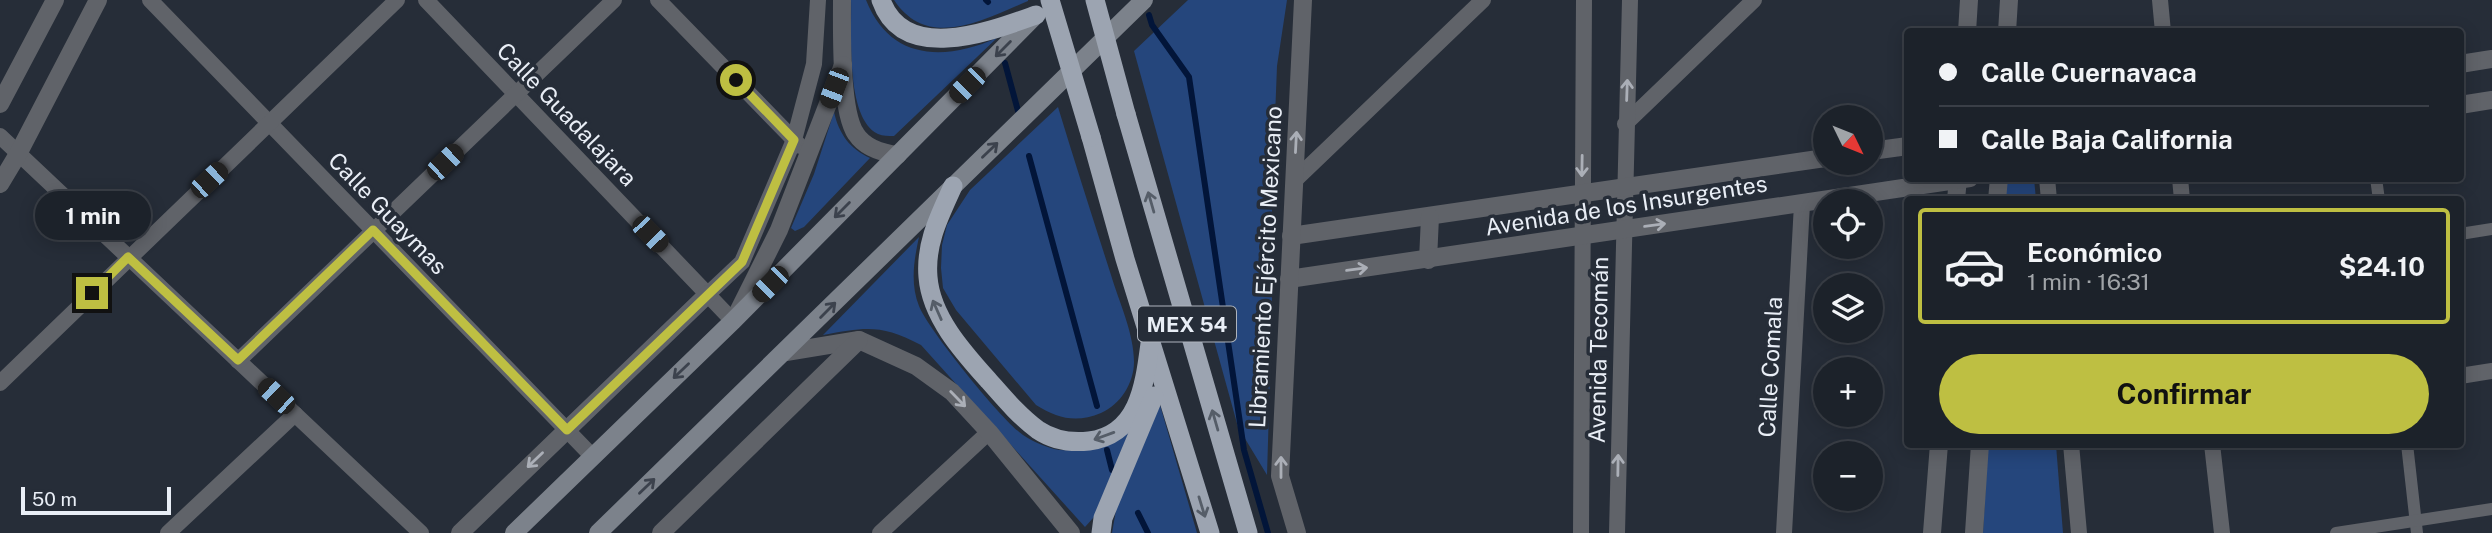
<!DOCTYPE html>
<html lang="es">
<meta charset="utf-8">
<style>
body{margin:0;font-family:"Public Sans",sans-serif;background:#292f36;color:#f1f3f6;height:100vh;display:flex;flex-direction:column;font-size:26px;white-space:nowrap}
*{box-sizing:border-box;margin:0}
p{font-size:23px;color:#a0a4a8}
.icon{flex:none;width:38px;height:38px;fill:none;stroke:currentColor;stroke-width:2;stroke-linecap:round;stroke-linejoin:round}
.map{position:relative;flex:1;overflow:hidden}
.panel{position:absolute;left:1904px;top:196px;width:560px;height:252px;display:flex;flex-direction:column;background:#1c222a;border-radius:7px;box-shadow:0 4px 18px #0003,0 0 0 2px #3a3f47}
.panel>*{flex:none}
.hud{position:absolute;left:1904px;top:28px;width:560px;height:154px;border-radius:7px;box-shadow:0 4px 18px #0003,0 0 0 2px #3a3f47;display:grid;align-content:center;height:154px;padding:0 35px;background:#1c222a}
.needle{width:46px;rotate:133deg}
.controls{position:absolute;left:1813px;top:105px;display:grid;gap:14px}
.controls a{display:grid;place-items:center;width:70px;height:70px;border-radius:50%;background:#1c222a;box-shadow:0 4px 18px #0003,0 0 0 2px #3a3f47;font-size:35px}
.scale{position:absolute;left:21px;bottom:18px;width:150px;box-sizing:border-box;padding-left:7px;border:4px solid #e9eef6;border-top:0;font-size:19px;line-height:24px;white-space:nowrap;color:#e9eef6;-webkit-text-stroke:5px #262d38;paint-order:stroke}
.end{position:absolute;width:32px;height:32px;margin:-16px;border:9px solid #bebf42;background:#111;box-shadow:0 0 0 4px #111}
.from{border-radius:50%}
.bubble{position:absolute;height:49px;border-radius:24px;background:#1c222a;box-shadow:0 4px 18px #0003,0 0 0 2px #3a3f47;font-size:23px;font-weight:700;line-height:49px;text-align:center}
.car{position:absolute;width:21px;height:42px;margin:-21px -10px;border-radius:9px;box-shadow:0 0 5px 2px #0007;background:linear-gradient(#222 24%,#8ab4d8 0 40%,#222 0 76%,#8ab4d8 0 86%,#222 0)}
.hud b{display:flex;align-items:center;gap:24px;height:66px;font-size:26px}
.hud b+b{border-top:2px solid #3a3f47}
.hud i{width:18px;height:18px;background:#f1f3f6}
ul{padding:12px 0 0;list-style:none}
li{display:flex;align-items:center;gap:21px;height:116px;margin:0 14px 10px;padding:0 21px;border:4px solid #3a3f47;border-radius:7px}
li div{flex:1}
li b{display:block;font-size:26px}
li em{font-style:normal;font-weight:700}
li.active{border-color:#bebf42}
li>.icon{width:63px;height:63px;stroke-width:1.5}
.primary-button{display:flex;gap:14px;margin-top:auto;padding:14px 35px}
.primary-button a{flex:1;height:80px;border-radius:42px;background:#bebf42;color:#111;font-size:28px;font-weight:700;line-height:80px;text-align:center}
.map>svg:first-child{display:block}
.green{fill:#25467c}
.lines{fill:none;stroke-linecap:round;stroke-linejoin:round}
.stream{stroke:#021539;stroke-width:6}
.pedestrian{stroke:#606369;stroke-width:12}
.minor{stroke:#606369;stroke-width:16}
.tertiary{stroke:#606369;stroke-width:18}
.secondary{stroke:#7c828b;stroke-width:18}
.trunk{stroke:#9ca4b1;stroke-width:19}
.trunk-bridge{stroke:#9ca4b1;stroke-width:19}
.oneway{stroke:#3c424d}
.oneway2{stroke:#abafb7}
.oneway3{stroke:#555d68}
.route{stroke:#bebf42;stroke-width:9}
.labels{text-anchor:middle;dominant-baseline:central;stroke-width:7;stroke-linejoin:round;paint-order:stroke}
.shield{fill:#262d38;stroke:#aeb4bd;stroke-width:2}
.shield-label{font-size:21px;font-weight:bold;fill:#e9eef6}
.street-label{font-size:23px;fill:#e9eef6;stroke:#262d38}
</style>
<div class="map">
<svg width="2492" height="533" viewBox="0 0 2492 533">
<rect width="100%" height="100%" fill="#262d38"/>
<!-- green -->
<g class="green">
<path d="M851,0H866C890,61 945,61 997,38L894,136C888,136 883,136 878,134C845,118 852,32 851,0Z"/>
<path d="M894,0H1028V1C983,20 928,51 894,0Z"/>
<polygon points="1188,0 1287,0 1277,66 1272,195 1272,309 1267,475 1238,427 1134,51"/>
<path d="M1058,107C1075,163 1093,219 1111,275C1119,302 1134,333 1134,362C1134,383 1120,405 1101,413C1077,423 1058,419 1036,405L956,310L943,288L941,268L942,245L947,225L970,190Z"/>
<path d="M834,112C839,134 850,149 870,158L804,227L795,231L791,228L814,174Z"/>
<polygon points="2006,179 2034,179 2036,199 2004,200"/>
<path d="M919,237C914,260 910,283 919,306C927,328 1003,422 1023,435C1035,443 1055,452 1069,450C1083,447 1118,429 1133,422L1094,517L1085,527L921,345C881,324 866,327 823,335Z"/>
<polygon points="1160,405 1197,533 1112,533 1116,510"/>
<polygon points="1988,445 2056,445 2063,533 1983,533"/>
</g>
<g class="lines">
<!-- stream -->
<g class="stream">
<polyline points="986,0 988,2"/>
<polyline points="1149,15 1152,25 1189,77 1244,450 1268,533"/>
<polyline points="1005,63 1018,111"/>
<polyline points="1029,156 1097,406"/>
<polyline points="1107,450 1112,470"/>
<polyline points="1138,513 1148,533"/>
</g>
<!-- pedestrian -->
<g class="pedestrian">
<polyline points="2376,178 2379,200"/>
<polyline points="2460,234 2492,229"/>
<polyline points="2407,444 2417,533"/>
<polyline points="2336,533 2492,509"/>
</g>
<!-- minor -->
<g class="minor">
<polyline points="150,0 593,457"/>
<polyline points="426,0 733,321"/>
<polyline points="658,0 800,146"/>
<polyline points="2160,0 2163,32"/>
<polyline points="1625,124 1754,0"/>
<polyline points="0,136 421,533"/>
<polyline points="2047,178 2049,200"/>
<polyline points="2180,178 2182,200"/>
<polyline points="1294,181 1483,0"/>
<polyline points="708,294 742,262 794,140 814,64 818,0"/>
<polyline points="238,361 614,0"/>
<polyline points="2460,376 2492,371"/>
<polyline points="0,383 397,0"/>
<polyline points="2071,444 2079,533"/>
<polyline points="2212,444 2222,533"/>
<polyline points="168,533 295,414"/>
<polyline points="880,533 989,432"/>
<polyline points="1581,533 1584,0"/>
<polyline points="1617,533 1630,0"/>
<polyline points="1784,533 1802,204"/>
</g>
<!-- tertiary -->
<g class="tertiary">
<path d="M842,0C842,30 840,111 856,134C865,148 882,153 898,155"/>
<polyline points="1967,32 1969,0"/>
<polyline points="2007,32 2009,0"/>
<polyline points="2460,64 2492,59"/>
<polyline points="0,104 55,0"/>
<polyline points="2460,105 2492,100"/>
<polyline points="1871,151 1908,146"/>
<polyline points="0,184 18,154 98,0"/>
<polyline points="1956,200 1958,178"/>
<polyline points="1997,200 1999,178"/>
<polyline points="1291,236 1825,158"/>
<polyline points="1428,260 1430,217"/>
<polyline points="1289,279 1970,178"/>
<polyline points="736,316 779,230 843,65"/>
<polyline points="786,352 859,340 916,366 952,392 989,432 1071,533"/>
<polyline points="460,533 708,294"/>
<polyline points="661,533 859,340"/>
<polyline points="1297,533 1280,476 1303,0"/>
<polyline points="1932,533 1939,444"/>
<polyline points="1974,533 1980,444"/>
</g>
<!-- secondary -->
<g class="secondary">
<polyline points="514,533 733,321 1036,15"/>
<polyline points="598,533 1144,0"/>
</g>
<!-- trunk -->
<g class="trunk">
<path d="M881,0C904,65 991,31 1036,15"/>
<polyline points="1126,114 1248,533"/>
<polyline points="1091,137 1125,259 1210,533"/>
<path d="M953,186C940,215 925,243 928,277C931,317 963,352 989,381C1004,398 1019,416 1038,430C1053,440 1071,443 1089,441C1142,434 1145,379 1151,336"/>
<polyline points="1101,533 1103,518 1154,396"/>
</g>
<!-- trunk-bridge -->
<g class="trunk-bridge">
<polyline points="1050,0 1091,137"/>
<polyline points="1095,0 1126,114"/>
</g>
</g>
<!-- one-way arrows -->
<defs><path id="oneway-shaft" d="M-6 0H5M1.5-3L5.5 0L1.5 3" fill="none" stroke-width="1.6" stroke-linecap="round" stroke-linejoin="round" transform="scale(1.75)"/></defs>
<g class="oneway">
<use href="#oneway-shaft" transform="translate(1003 49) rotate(135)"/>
<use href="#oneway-shaft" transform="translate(990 150) rotate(-44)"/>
<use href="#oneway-shaft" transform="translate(842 210) rotate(135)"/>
<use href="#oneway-shaft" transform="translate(828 310) rotate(-45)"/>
<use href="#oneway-shaft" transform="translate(681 371) rotate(136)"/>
<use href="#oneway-shaft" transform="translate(647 486) rotate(-44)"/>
</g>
<g class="oneway2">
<use href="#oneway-shaft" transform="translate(1627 90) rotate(-88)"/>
<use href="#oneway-shaft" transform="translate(1296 142) rotate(-87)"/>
<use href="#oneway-shaft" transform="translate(1582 166) rotate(91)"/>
<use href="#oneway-shaft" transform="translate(1655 225) rotate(-8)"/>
<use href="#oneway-shaft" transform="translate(1357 269) rotate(-8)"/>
<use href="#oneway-shaft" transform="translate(958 399) rotate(46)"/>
<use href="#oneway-shaft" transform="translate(535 460) rotate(136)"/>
<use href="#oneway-shaft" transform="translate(1618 465) rotate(-89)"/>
<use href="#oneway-shaft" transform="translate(1281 467) rotate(-90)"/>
</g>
<g class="oneway3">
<use href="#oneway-shaft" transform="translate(1151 202) rotate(-106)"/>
<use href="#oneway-shaft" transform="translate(937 310) rotate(-114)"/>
<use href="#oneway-shaft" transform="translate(1215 420) rotate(-106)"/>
<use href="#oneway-shaft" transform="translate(1104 436) rotate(160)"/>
<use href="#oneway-shaft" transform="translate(1202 507) rotate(73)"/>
</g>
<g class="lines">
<!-- route -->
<polyline class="route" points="92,293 128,257 238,360 373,230 567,430 742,262 794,140 736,80"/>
</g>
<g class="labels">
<!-- shield labels -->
<rect class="shield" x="1138" y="306.5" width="98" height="35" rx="5"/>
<g class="shield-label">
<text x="1187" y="324">MEX 54</text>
</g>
<!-- street labels -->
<g class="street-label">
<text transform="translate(567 114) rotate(46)">Calle Guadalajara</text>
<text transform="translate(1626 205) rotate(-9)">Avenida de los Insurgentes</text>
<text transform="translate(388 213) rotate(46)">Calle Guaymas</text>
<text transform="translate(1265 267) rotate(-87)">Libramiento Ejército Mexicano</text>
<text transform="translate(1598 350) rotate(-89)">Avenida Tecomán</text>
<text transform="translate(1770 367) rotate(-87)">Calle Comala</text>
</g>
</g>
</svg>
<div class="controls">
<a><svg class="needle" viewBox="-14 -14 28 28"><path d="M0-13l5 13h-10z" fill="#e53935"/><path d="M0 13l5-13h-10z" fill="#a0a4a8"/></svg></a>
<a><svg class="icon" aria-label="locate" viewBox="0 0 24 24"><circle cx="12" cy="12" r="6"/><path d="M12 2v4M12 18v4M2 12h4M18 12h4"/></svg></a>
<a><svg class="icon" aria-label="layers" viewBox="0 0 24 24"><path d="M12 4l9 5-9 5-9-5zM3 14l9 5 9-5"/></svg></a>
<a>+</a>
<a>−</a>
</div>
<div class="scale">50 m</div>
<i class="end from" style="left:736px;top:80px"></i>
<i class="end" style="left:92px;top:293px"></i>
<div class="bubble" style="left:35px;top:191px;width:116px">1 min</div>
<i class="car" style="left:967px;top:85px;rotate:225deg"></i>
<i class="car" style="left:834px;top:88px;rotate:201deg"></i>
<i class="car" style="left:445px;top:162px;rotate:46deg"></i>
<i class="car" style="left:209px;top:180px;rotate:47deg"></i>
<i class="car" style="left:650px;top:234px;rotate:136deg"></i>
<i class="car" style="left:770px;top:284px;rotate:225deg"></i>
<i class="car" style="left:276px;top:396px;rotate:313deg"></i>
<div class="hud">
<b><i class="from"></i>Calle Cuernavaca</b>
<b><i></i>Calle Baja California</b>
</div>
<section class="panel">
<ul>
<li class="active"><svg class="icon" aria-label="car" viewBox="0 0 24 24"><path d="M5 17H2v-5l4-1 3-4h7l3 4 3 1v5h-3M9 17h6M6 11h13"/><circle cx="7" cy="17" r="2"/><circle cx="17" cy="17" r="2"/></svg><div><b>Económico</b><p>1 min · 16:31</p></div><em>$24.10</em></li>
</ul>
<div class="primary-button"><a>Confirmar</a></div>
</section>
</div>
